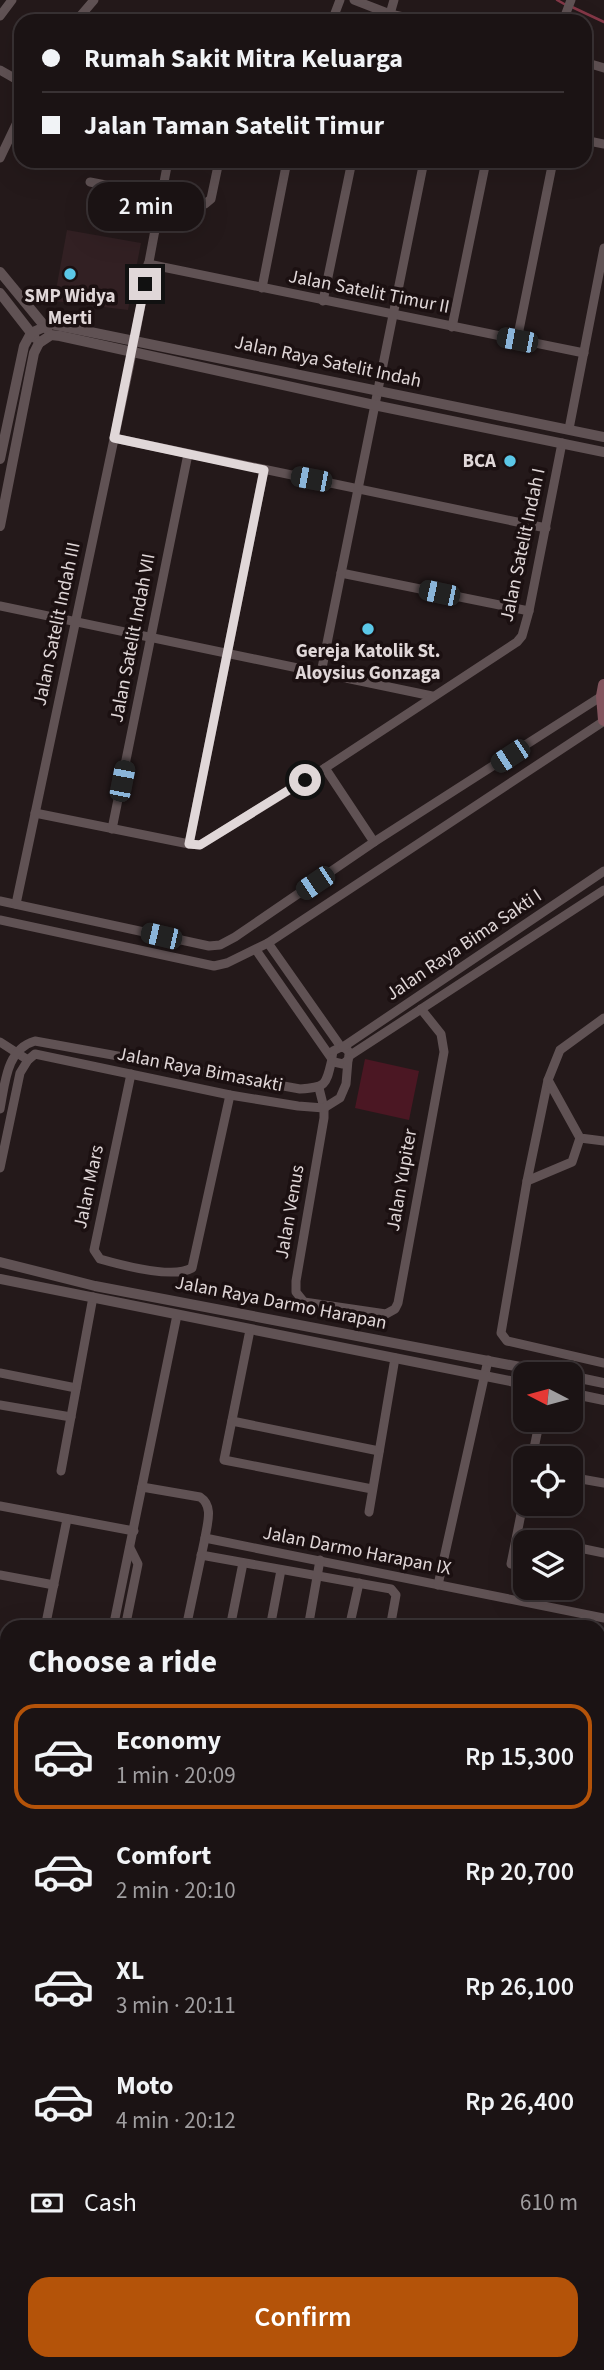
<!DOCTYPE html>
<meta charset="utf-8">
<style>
body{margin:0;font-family:"Source Sans 3",sans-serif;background:#241c1d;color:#f1f3f6;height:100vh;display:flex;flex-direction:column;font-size:26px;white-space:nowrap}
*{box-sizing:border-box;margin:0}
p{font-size:23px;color:#a09ea0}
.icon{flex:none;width:38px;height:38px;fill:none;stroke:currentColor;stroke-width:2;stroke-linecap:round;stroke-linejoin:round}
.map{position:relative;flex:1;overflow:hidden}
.details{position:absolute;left:0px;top:1620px;width:606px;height:751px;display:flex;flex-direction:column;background:#1b1314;border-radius:21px 21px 0 0;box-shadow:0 7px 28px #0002,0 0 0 2px #393234}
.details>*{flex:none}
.guide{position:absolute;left:14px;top:14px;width:578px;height:154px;border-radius:21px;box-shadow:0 7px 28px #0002,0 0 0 2px #393234;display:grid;align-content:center;height:154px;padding:0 28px;background:#1b1314}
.needle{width:46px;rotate:276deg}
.fabs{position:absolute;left:513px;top:1362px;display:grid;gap:14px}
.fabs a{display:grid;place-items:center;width:70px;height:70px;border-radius:14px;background:#1b1314;box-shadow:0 7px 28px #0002,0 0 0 2px #393234;font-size:35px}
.end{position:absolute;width:32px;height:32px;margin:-16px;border:9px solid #e0d7d8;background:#111;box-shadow:0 0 0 4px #111}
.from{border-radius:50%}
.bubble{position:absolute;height:49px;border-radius:21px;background:#1b1314;box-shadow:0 7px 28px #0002,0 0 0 2px #393234;font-size:23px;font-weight:600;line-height:49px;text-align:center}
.car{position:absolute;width:21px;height:42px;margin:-21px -10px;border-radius:9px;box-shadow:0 0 5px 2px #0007;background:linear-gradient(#222 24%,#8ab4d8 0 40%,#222 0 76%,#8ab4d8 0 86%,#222 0)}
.guide b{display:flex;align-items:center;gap:24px;height:66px;font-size:26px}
.guide b+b{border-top:2px solid #393234}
.guide i{width:18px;height:18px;background:#f1f3f6}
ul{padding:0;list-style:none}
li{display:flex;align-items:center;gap:21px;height:105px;margin:0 14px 10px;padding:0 14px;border:4px solid transparent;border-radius:21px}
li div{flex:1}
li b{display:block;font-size:26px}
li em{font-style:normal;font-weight:600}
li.active{border-color:#b45309}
li>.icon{width:63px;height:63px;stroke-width:1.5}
h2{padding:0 28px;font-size:32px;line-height:84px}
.pay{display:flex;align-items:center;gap:18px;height:77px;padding:0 28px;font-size:26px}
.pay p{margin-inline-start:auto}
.cta{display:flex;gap:14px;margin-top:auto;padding:14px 28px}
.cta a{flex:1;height:80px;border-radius:21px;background:#b45309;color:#fff;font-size:28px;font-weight:600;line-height:80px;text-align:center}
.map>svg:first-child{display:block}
.built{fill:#322023}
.grass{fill:#4b1723}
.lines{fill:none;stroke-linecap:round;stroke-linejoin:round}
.stream{stroke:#843747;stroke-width:2.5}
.minor{stroke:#605254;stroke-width:9}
.tertiary{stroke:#605254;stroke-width:10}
.secondary{stroke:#82545d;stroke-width:12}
.route{stroke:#e0d7d8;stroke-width:9}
.poi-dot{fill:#5bc7e7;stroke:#1b1011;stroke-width:2.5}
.labels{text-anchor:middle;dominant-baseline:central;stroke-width:7;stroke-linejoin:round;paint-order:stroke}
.street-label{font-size:19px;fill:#e0d7d8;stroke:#1b1011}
.poi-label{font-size:19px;font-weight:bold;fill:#e0d7d8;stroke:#1b1011}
</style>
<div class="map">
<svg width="604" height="2370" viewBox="0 0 604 2370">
<rect width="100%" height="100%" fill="#24191a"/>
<!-- built -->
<polygon class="built" points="67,230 141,243 128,310 54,301"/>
<!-- grass -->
<g class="grass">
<polygon points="365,1059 419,1071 409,1120 355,1108"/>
<polygon points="7,2233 7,2298 0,2297 0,2266"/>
</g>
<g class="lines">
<!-- stream -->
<g class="stream">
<polyline points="557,0 566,5"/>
<polyline points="572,7 604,22"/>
</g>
<!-- minor -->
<g class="minor">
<polyline points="354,0 390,14 421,21"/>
<polyline points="390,14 394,0"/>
<polyline points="0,16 12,0"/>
<polyline points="76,21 94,0"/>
<polyline points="332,21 340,0"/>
<polyline points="563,21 571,0"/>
<polyline points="584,62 604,68"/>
<polyline points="0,70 21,82"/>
<polyline points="584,140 604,144"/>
<polyline points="0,158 21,114"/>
<polyline points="90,182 205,204 211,199 219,161"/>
<polyline points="148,264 584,353"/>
<polyline points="262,288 287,161"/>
<polyline points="323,301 352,161"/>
<polyline points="452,327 486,161"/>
<polyline points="517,340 553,161"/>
<polyline points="569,429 604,248"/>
<polyline points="114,438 546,528"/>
<polyline points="341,573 529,611"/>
<polyline points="0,606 432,696"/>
<polyline points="321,673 424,161"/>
<polyline points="325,768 374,842"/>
<polyline points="35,813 189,844 200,845 325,768 517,642 522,636 529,611 562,443"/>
<polyline points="112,829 188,454"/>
<polyline points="189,844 264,470"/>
<polyline points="0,901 209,946 220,945 235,937 374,842 602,696"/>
<polyline points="16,904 129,368 168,161"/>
<polyline points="0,920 214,966 227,963 268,943 604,721"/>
<polyline points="268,943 341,1047"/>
<path d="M256,950L334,1062L343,1064L348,1060C351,1053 348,1048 341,1047L333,1051L332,1057"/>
<polyline points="604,1018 560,1050 548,1080 527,1181 501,1333 507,1341 604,1363"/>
<polyline points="0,1042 28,1060"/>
<polyline points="343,1047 604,871"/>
<polyline points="349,1056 604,890"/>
<path d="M131,1074L94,1250L100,1259C121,1265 173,1279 192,1268L230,1095"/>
<polyline points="548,1080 580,1138 604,1141"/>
<polyline points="319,1088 324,1108 324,1118 296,1281 296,1292 304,1302 386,1314 395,1309 398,1303 444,1052 441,1034 421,1009"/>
<path d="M0,1109C5,1084 6,1049 35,1041L300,1089C327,1087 326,1085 332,1059"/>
<polyline points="0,1168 20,1073 28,1060 35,1054 230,1095 298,1106 324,1108 340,1098 346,1084 348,1060"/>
<polyline points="527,1181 572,1162 580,1138"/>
<polyline points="250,1330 224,1460 372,1489"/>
<polyline points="0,1373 76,1388"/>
<polyline points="0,1405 71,1417"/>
<polyline points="232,1421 379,1451"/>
<polyline points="532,1458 540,1419"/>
<polyline points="61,1471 93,1297"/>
<polyline points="570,1477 604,1483"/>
<path d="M142,1487L200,1497C214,1506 207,1524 205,1538L604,1618"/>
<polyline points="0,1506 134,1531"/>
<polyline points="369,1512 395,1358"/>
<polyline points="517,1536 548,1542"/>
<polyline points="570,1546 604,1553"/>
<polyline points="201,1555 391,1589 396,1595 390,1628"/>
<polyline points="511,1564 525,1494"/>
<polyline points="0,1575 54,1585"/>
<polyline points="438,1585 488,1360"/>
<polyline points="45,1628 67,1519"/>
<polyline points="113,1628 177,1315"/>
<polyline points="125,1628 138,1564 130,1548"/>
<polyline points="186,1628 205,1538"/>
<polyline points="230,1628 243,1563"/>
<polyline points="270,1628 281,1570"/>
<polyline points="308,1628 320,1560"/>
<polyline points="349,1628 359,1583"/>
<polyline points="598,1773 604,1775"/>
<polyline points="0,1801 7,1803"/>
<polyline points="0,1874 7,1875"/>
<polyline points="0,1900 2,1889"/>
<polyline points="0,2184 7,2151"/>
<polyline points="0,2236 7,2200"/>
<polyline points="599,2352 604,2331"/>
<polyline points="576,2364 587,2368"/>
<polyline points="0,2369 2,2370"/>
<polyline points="51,2370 53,2364"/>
<polyline points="124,2370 126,2364"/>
<polyline points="205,2370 206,2364"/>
<polyline points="532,2370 534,2364"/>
</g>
<!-- tertiary -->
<g class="tertiary">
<polyline points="0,272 47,329"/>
<polyline points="0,293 35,338"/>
<polyline points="39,343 51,335 60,336 374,405 604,452"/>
<polyline points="0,459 24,346 31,333 51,324 604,437"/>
<polyline points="0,526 34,353 39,343"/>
<polyline points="0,1262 95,1286 557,1374"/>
<polyline points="0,1279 525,1384"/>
<polyline points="570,1376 604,1383"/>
<polyline points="570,1393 604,1400"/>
</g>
<!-- secondary -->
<polyline class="secondary" points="604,685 602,696 604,720"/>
</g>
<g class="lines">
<!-- route -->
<polyline class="route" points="145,284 114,438 264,470 189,844 200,845 305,780"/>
</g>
<!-- markers -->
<g class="poi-dot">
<circle cx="70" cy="274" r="7"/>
<circle cx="510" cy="461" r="7"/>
<circle cx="368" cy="629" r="7"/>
</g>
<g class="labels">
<!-- street labels -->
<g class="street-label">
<text transform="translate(369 292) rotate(11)">Jalan Satelit Timur II</text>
<text transform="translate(328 362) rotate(12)">Jalan Raya Satelit Indah</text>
<text transform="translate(523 545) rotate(-78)">Jalan Satelit Indah I</text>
<text transform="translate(57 624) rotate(-78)">Jalan Satelit Indah III</text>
<text transform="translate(133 638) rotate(-79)">Jalan Satelit Indah VII</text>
<text transform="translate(464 945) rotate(-34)">Jalan Raya Bima Sakti I</text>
<text transform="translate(200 1070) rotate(11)">Jalan Raya Bimasakti</text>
<text transform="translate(402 1180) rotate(-80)">Jalan Yupiter</text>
<text transform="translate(89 1187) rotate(-78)">Jalan Mars</text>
<text transform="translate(290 1212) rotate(-80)">Jalan Venus</text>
<text transform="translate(281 1303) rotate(11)">Jalan Raya Darmo Harapan</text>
<text transform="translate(357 1551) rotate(11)">Jalan Darmo Harapan IX</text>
</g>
<!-- poi labels -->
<g class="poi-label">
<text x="70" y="296">SMP Widya<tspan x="70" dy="22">Merti</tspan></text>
<text x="496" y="461" text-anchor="end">BCA</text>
<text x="368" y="651">Gereja Katolik St.<tspan x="368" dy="22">Aloysius Gonzaga</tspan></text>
</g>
</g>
</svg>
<div class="fabs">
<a><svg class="needle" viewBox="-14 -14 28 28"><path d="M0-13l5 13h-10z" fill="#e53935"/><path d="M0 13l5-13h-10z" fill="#a09ea0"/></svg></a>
<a><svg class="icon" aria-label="locate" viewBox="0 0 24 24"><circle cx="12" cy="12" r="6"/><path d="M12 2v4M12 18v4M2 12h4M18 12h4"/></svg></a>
<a><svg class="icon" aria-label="layers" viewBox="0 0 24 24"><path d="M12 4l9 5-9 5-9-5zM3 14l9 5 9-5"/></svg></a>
</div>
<i class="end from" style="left:305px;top:780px"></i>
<i class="end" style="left:145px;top:284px"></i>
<div class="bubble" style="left:88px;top:182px;width:116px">2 min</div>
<i class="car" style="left:517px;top:340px;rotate:281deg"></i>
<i class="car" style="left:311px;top:479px;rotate:281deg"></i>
<i class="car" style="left:439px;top:593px;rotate:282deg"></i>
<i class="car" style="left:510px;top:756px;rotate:237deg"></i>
<i class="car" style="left:122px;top:781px;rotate:11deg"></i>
<i class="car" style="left:315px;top:883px;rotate:236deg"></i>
<i class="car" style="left:161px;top:936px;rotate:283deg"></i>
<div class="guide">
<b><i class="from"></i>Rumah Sakit Mitra Keluarga</b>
<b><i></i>Jalan Taman Satelit Timur</b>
</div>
<section class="details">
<h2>Choose a ride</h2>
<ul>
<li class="active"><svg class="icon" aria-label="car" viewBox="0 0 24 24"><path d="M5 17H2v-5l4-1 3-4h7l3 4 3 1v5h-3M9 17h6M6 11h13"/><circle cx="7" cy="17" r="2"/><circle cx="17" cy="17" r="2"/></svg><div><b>Economy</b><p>1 min · 20:09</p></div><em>Rp 15,300</em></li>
<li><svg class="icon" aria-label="car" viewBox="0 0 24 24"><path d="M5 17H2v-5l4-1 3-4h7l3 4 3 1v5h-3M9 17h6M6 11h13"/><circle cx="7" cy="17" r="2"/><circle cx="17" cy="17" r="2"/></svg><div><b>Comfort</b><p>2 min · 20:10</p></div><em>Rp 20,700</em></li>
<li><svg class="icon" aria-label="car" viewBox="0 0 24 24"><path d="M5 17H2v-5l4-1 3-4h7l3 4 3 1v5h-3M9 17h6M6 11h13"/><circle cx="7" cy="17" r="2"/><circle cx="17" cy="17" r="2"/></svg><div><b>XL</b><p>3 min · 20:11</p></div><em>Rp 26,100</em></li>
<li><svg class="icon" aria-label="car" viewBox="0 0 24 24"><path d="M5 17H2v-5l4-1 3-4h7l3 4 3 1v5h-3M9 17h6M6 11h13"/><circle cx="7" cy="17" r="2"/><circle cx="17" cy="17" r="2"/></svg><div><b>Moto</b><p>4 min · 20:12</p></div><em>Rp 26,400</em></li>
</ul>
<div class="pay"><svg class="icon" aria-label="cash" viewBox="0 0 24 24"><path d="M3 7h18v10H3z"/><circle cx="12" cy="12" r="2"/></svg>Cash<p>610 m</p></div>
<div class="cta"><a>Confirm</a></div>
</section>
</div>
